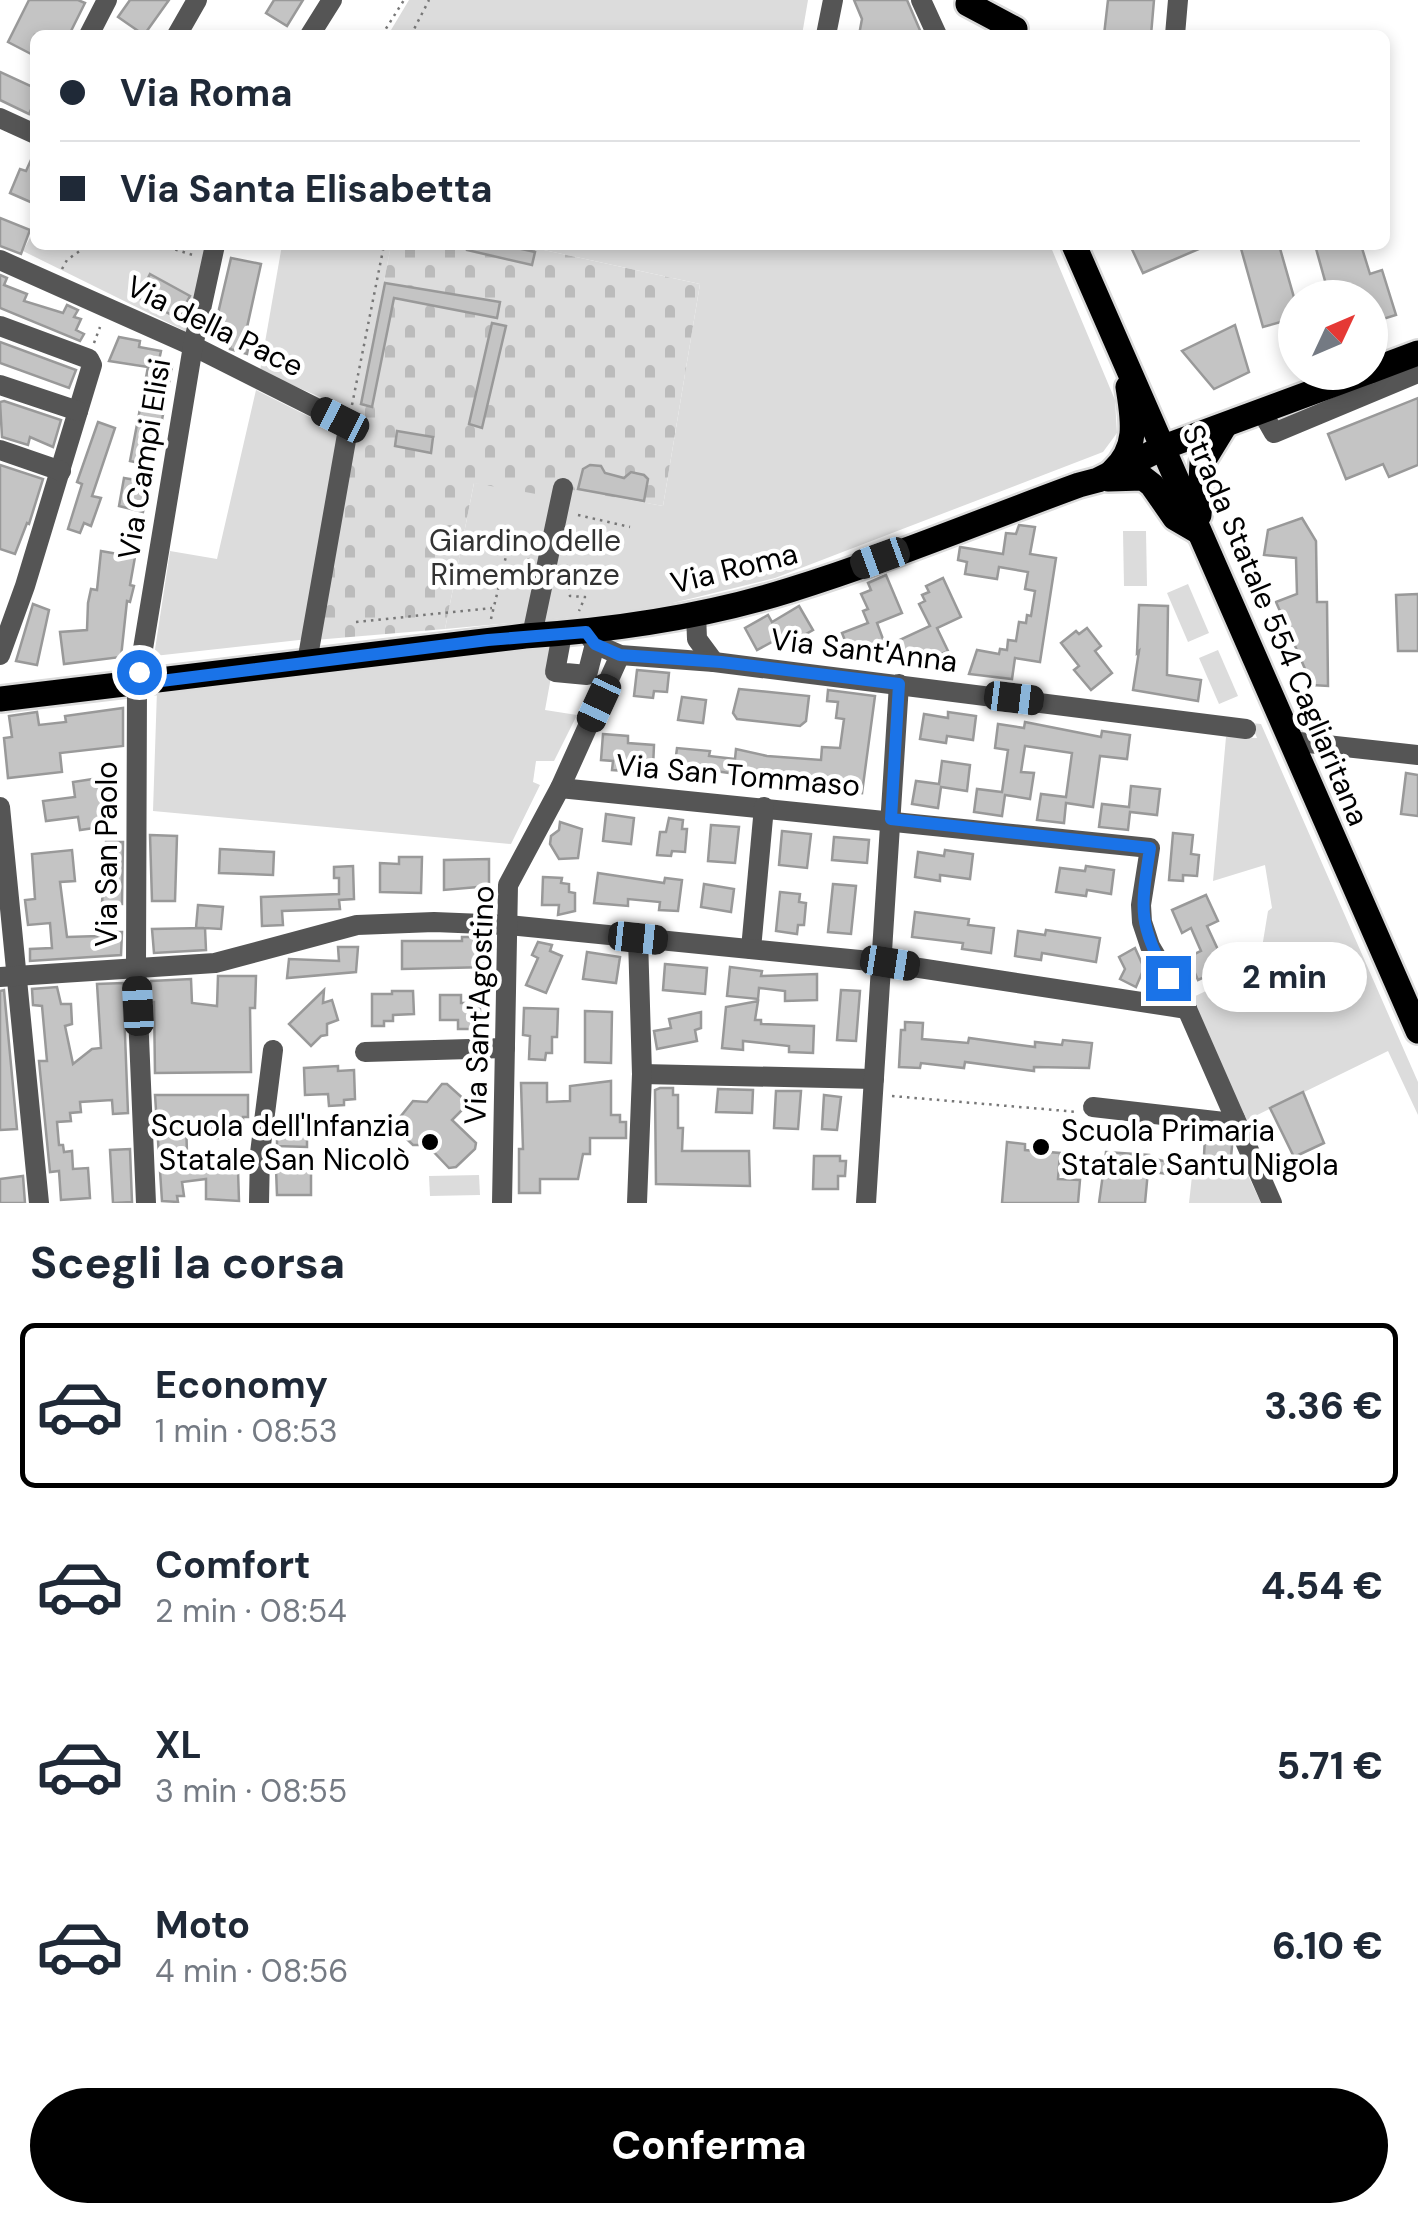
<!DOCTYPE html>
<html lang="it">
<meta charset="utf-8">
<style>
body{margin:0;font-family:"DM Sans",sans-serif;background:#f2f2f3;color:#1f2937;height:100vh;display:flex;flex-direction:column;font-size:38px;white-space:nowrap}
*{box-sizing:border-box;margin:0}
p{font-size:32px;color:#747a83}
.icon{flex:none;width:55px;height:55px;fill:none;stroke:currentColor;stroke-width:2;stroke-linecap:round;stroke-linejoin:round}
.map{position:relative;height:1203px;overflow:hidden}
.drawer{display:flex;flex-direction:column;background:#fff;flex:1}
.drawer>*{flex:none}
.top-card{position:absolute;left:30px;top:30px;width:1360px;height:220px;border-radius:15px;box-shadow:0 5px 15px #0003;display:grid;align-content:center;height:220px;padding:0 30px;background:#fff}
.needle{width:65px;rotate:46deg}
.tools{position:absolute;left:1278px;top:280px;display:grid;gap:20px}
.tools a{display:grid;place-items:center;width:110px;height:110px;border-radius:50%;background:#fff;box-shadow:0 5px 15px #0003;font-size:50px}
.end{position:absolute;width:45px;height:45px;margin:-22px;border:12px solid #1a73e8;background:#fff;box-shadow:0 0 0 5px #fff}
.from{border-radius:50%}
.bubble{position:absolute;height:70px;border-radius:35px;background:#fff;box-shadow:0 5px 15px #0003;font-size:32px;font-weight:800;line-height:70px;text-align:center}
.car{position:absolute;width:30px;height:60px;margin:-30px -15px;border-radius:12px;box-shadow:0 0 8px 2px #0007;background:linear-gradient(#222 24%,#8ab4d8 0 40%,#222 0 76%,#8ab4d8 0 86%,#222 0)}
.top-card b{display:flex;align-items:center;gap:35px;height:95px;font-size:38px}
.top-card b+b{border-top:2px solid #e0e1e3}
.top-card i{width:25px;height:25px;background:#1f2937}
ul{padding:0;list-style:none}
li{display:flex;align-items:center;gap:30px;height:165px;margin:0 20px 15px;padding:0 10px;border:5px solid transparent;border-radius:15px}
li div{flex:1}
li b{display:block;font-size:38px}
li em{font-style:normal;font-weight:800}
li.current{border-color:#000}
li>.icon{width:90px;height:90px;stroke-width:1.5}
h2{padding:0 30px;font-size:45px;line-height:120px}
.primary-button{display:flex;gap:20px;margin-top:auto;padding:20px 30px}
.primary-button a{flex:1;height:115px;border-radius:60px;background:#000;color:#fff;font-size:40px;font-weight:800;line-height:115px;text-align:center}
.map>svg:first-child{display:block}
.green{fill:#dcdcdc}
.cemetery{fill:url(#cemetery-stones)}
.building{fill:#c4c4c4;stroke:#999;stroke-width:2.5}
.lines{fill:none;stroke-linecap:round;stroke-linejoin:round}
.major-casing{stroke:#dbdbdb;stroke-width:30}
.path{stroke:#777;stroke-width:2.5;stroke-dasharray:2.5 5;stroke-linecap:butt}
.minor{stroke:#555;stroke-width:20}
.major{stroke:#000;stroke-width:25}
.route{stroke:#1a73e8;stroke-width:12}
.poi-dot{fill:#000;stroke:#fff;stroke-width:4}
.labels{text-anchor:middle;dominant-baseline:central;stroke-width:9;stroke-linejoin:round;paint-order:stroke}
.street-label{font-size:30px;fill:#000;stroke:#fff}
.park-label{font-size:30px;fill:#333;stroke:#fff}
.poi-label{font-size:30px;fill:#000;stroke:#fff;text-anchor:end}
</style>
<div class="map">
<svg width="1418" height="1203" viewBox="0 0 1418 1203">
<defs>
<pattern id="cemetery-stones" width="16" height="16" patternUnits="userSpaceOnUse" patternTransform="scale(2.5)"><rect width="16" height="16" fill="#dcdcdc"/><path d="M2 7V4a2 2 0 0 1 4 0v3zM10 15v-3a2 2 0 0 1 4 0v3z" fill="#bbb"/></pattern>
</defs>
<rect width="100%" height="100%" fill="#fff"/>
<!-- green -->
<g class="green">
<polygon points="409,0 808,0 802,35 388,35"/>
<polygon points="35,228 35,245 207,245 195,336 23,251"/>
<polygon points="282,245 391,245 359,414 260,371"/>
<polygon points="521,245 1050,245 1115,400 1117,433 1103,452 775,578 640,611 445,629 474,483 555,486 663,506 700,284"/>
<polygon points="256,390 344,434 308,639 154,656 170,551 217,559"/>
<polygon points="1146,531 1147,586 1124,586 1123,531"/>
<polygon points="1188,584 1209,633 1188,642 1167,593"/>
<polygon points="557,644 545,710 577,715 554,761 536,761 533,782 540,785 511,844 153,811 157,690"/>
<polygon points="1218,650 1238,696 1219,704 1199,658"/>
<polygon points="1251,723 1261,724 1418,1082 1418,1115 1388,1051 1245,1121 1189,999 1259,966 1268,911 1272,908 1265,865 1213,881 1226,737 1257,738"/>
<polygon points="1193,1167 1246,1171 1261,1203 1189,1203"/>
<polygon points="479,1175 480,1195 430,1196 429,1176"/>
</g>
<!-- cemetery -->
<polygon class="cemetery" points="391,245 521,245 700,284 663,506 556,487 553,497 474,483 445,629 315,640"/>
<!-- building -->
<g class="building">
<polygon points="29,0 78,0 85,3 69,35 35,35 35,56 8,42"/>
<polygon points="130,0 169,0 144,35 118,17"/>
<polygon points="274,0 303,0 287,26 266,13"/>
<polygon points="854,0 907,0 922,35 859,35 862,19"/>
<polygon points="1108,0 1154,0 1151,35 1104,35"/>
<polygon points="0,72 35,88 35,101 29,114 0,100"/>
<polygon points="35,151 35,204 10,193 20,169 26,171"/>
<polygon points="0,218 30,230 21,254 0,246"/>
<polygon points="467,245 503,245 535,252 532,265 467,250"/>
<polygon points="1130,245 1208,245 1143,273"/>
<polygon points="1240,245 1279,245 1295,301 1295,318 1263,327"/>
<polygon points="1315,245 1361,245 1370,274 1382,270 1396,315 1370,323 1370,298 1340,298 1339,293 1329,295"/>
<polygon points="231,258 261,264 246,332 251,334 247,354 230,349 231,343 212,339"/>
<polygon points="150,274 190,296 178,318 138,298"/>
<polygon points="0,275 7,278 4,285 27,294 24,301 63,313 67,305 78,310 74,317 81,319 76,330 84,334 80,341 0,308"/>
<polygon points="385,283 500,302 497,318 394,298 372,407 361,404"/>
<polygon points="492,323 506,326 482,428 469,424"/>
<polygon points="1235,325 1249,372 1214,389 1182,351"/>
<polygon points="119,337 140,341 139,347 161,351 158,365 172,367 155,457 146,456 144,464 130,461 148,367 109,361"/>
<polygon points="0,342 76,370 69,388 0,363"/>
<polygon points="1418,398 1418,465 1389,477 1383,464 1346,479 1328,434"/>
<polygon points="4,401 61,420 53,447 30,437 28,445 2,437 0,402"/>
<polygon points="98,422 115,428 92,496 101,498 91,526 84,523 80,533 68,529 82,484 77,482"/>
<polygon points="397,431 433,437 431,453 395,446"/>
<polygon points="0,465 43,479 29,524 27,523 15,554 0,549"/>
<polygon points="590,465 601,466 605,473 624,478 631,472 644,475 648,479 644,501 578,489 583,469"/>
<polygon points="124,478 136,480 134,489 147,492 143,512 119,506"/>
<polygon points="1302,518 1316,541 1317,602 1327,602 1328,686 1312,685 1276,602 1297,594 1296,558 1264,555 1268,530"/>
<polygon points="1019,525 1035,527 1030,554 1056,558 1040,662 1015,658 1012,679 969,674 977,650 999,654 1000,649 1007,650 1008,640 1016,641 1019,622 1026,623 1027,615 1031,616 1035,591 1025,589 1028,572 999,567 997,579 965,574 967,562 958,560 960,547 1003,554 1006,533 1016,534"/>
<polygon points="101,551 135,557 130,585 134,586 130,602 127,601 121,657 64,664 60,632 87,630 88,603 91,589 97,590"/>
<polygon points="886,575 902,613 877,623 886,647 866,656 863,649 850,653 842,633 868,623 863,611 868,609 861,594 871,590 868,583"/>
<polygon points="943,578 961,617 937,628 948,651 927,661 925,656 906,665 893,643 930,626 919,604 925,601 922,595 929,592 926,586"/>
<polygon points="1418,594 1418,651 1398,651 1396,595"/>
<polygon points="33,604 49,610 37,665 16,661"/>
<polygon points="1139,605 1168,606 1167,675 1201,680 1198,701 1133,690 1139,651 1137,653"/>
<polygon points="799,606 813,630 788,644 783,636 757,650 745,628 768,615 772,622"/>
<polygon points="1087,628 1101,646 1095,651 1112,673 1091,690 1074,670 1079,666 1061,643 1076,631 1079,634"/>
<polygon points="637,670 669,673 667,692 654,691 653,698 634,696"/>
<polygon points="739,689 809,696 806,721 800,726 737,719 733,713"/>
<polygon points="828,690 875,696 862,793 809,787 809,791 783,789 784,781 708,770 707,775 674,771 677,748 710,751 709,756 735,759 736,749 767,756 821,760 822,747 840,748 844,719 836,718 838,702 827,701"/>
<polygon points="682,697 706,700 703,723 678,720"/>
<polygon points="123,708 123,746 60,753 62,772 8,778 4,738 12,737 9,716 37,712 39,725 66,722 65,716"/>
<polygon points="948,712 976,716 973,740 947,736 946,743 920,739 924,714 948,718"/>
<polygon points="1025,722 1101,737 1102,731 1130,735 1127,759 1100,756 1093,807 1066,803 1064,823 1037,820 1041,794 1066,797 1072,753 1025,746 1021,772 1034,773 1030,799 1005,795 1002,816 974,812 977,789 1002,792 1008,750 995,748 998,724 1024,728"/>
<polygon points="603,734 628,736 628,743 654,745 653,768 639,767 639,772 612,770 613,761 601,760"/>
<polygon points="942,761 970,765 967,791 941,787 938,808 912,804 916,781 939,784"/>
<polygon points="1406,773 1418,775 1418,816 1401,814"/>
<polygon points="106,777 110,804 104,804 108,826 80,830 78,817 46,821 43,801 75,797 73,782"/>
<polygon points="1131,786 1160,789 1157,815 1130,812 1128,830 1099,827 1102,804 1129,807"/>
<polygon points="606,814 634,818 631,844 603,841"/>
<polygon points="669,818 683,820 682,829 687,829 685,852 672,851 671,856 657,855 660,832 666,832"/>
<polygon points="560,822 582,829 578,858 559,859 550,844 551,836 559,830"/>
<polygon points="711,825 739,827 735,863 708,861"/>
<polygon points="782,831 811,834 807,868 779,865"/>
<polygon points="1173,833 1193,835 1191,854 1199,855 1197,876 1183,875 1183,881 1169,880"/>
<polygon points="150,835 177,836 175,901 152,901"/>
<polygon points="834,837 869,840 867,863 832,860"/>
<polygon points="106,842 123,842 122,904 102,903"/>
<polygon points="220,849 274,852 273,875 219,873"/>
<polygon points="72,850 75,881 60,882 67,937 99,936 99,932 122,932 121,955 30,961 30,949 52,948 50,923 28,925 25,900 35,899 32,854"/>
<polygon points="945,850 973,854 970,879 940,875 940,881 915,877 918,852 944,856"/>
<polygon points="399,857 422,857 421,893 380,892 380,863 399,864"/>
<polygon points="489,859 489,886 444,890 444,860"/>
<polygon points="353,866 354,899 339,900 340,909 282,911 283,925 262,926 261,897 339,894 339,878 334,878 334,867"/>
<polygon points="1086,866 1114,870 1111,894 1087,890 1086,896 1056,892 1060,868 1085,871"/>
<polygon points="598,873 664,883 665,878 682,880 678,911 659,910 660,902 628,899 628,906 594,903"/>
<polygon points="543,877 562,878 561,883 569,884 569,892 575,893 575,911 558,915 559,905 542,905"/>
<polygon points="704,884 734,889 731,912 701,907"/>
<polygon points="833,884 856,886 851,934 828,932"/>
<polygon points="780,892 800,894 799,902 806,903 804,925 798,925 797,934 776,931"/>
<polygon points="1206,895 1218,921 1207,926 1226,967 1198,980 1188,957 1201,951 1191,928 1182,933 1172,910"/>
<polygon points="198,905 223,907 221,929 205,928 206,950 154,953 152,929 204,928 196,928"/>
<polygon points="915,912 969,919 968,925 994,928 991,953 962,949 963,943 912,937"/>
<polygon points="1046,930 1100,938 1096,962 1042,953 1041,960 1015,956 1018,931 1045,935"/>
<polygon points="462,937 474,937 474,943 489,942 490,967 402,969 402,941 462,941"/>
<polygon points="538,942 552,945 550,951 562,956 546,993 526,985 538,958 532,955"/>
<polygon points="338,947 358,947 356,972 287,978 289,959 339,961"/>
<polygon points="1135,948 1144,968 1136,987 1120,979 1125,969 1119,957"/>
<polygon points="587,952 620,957 616,983 583,979"/>
<polygon points="665,964 707,968 705,994 663,990"/>
<polygon points="730,967 762,971 761,976 817,974 817,1000 785,1001 785,991 759,988 758,999 727,996"/>
<polygon points="218,976 256,976 255,1008 250,1008 251,1072 155,1073 154,1002 151,1002 151,981 191,979 192,1003 217,1006"/>
<polygon points="123,983 128,1113 113,1114 112,1100 80,1102 81,1112 70,1113 71,1121 57,1122 59,1145 63,1145 64,1152 72,1151 73,1169 88,1168 90,1198 61,1200 59,1171 50,1172 39,1061 47,1061 42,1006 33,1005 32,989 57,987 61,1004 71,1004 72,1024 65,1026 73,1064 92,1049 101,1048 97,984"/>
<polygon points="4,990 17,1129 0,1130 0,991"/>
<polygon points="324,990 323,1003 332,1000 338,1020 327,1024 327,1035 321,1036 311,1046 289,1024"/>
<polygon points="841,990 860,991 856,1041 837,1040"/>
<polygon points="392,991 413,991 414,1014 393,1015 393,1021 384,1021 384,1026 372,1026 372,994 392,994"/>
<polygon points="440,995 461,995 461,1003 480,1003 480,1015 485,1015 485,1029 458,1029 458,1020 440,1020"/>
<polygon points="758,1001 755,1020 761,1020 761,1024 814,1026 813,1053 789,1052 789,1046 743,1041 743,1050 722,1048 726,1007"/>
<polygon points="524,1008 558,1009 557,1037 552,1037 552,1053 546,1053 545,1060 529,1059 530,1036 523,1035"/>
<polygon points="585,1011 612,1012 611,1063 585,1062"/>
<polygon points="701,1012 701,1028 695,1030 697,1041 657,1049 654,1031 671,1028 669,1019"/>
<polygon points="905,1022 923,1023 922,1039 968,1043 969,1038 1035,1047 1035,1042 1062,1045 1063,1040 1092,1043 1089,1068 1034,1067 1034,1071 965,1062 964,1068 921,1063 920,1068 899,1067 901,1030 905,1030"/>
<polygon points="338,1066 338,1071 354,1070 355,1099 344,1100 344,1105 329,1106 328,1094 305,1095 304,1068"/>
<polygon points="611,1081 611,1115 620,1115 620,1122 626,1122 626,1138 590,1138 590,1154 583,1154 578,1179 540,1179 540,1193 519,1193 519,1149 523,1149 521,1083 547,1083 547,1102 570,1101 570,1086"/>
<polygon points="442,1084 447,1084 466,1101 466,1106 452,1120 476,1143 475,1149 456,1167 449,1168 427,1145 413,1145 393,1126 413,1101 427,1102"/>
<polygon points="660,1088 673,1088 673,1095 678,1095 678,1128 683,1128 682,1151 749,1151 750,1186 656,1184 655,1090"/>
<polygon points="718,1089 753,1090 752,1113 716,1112"/>
<polygon points="776,1091 801,1091 798,1129 774,1128"/>
<polygon points="1303,1092 1324,1143 1294,1157 1270,1108"/>
<polygon points="155,1095 248,1095 248,1117 243,1117 243,1138 212,1138 212,1119 186,1119 187,1154 220,1152 222,1171 238,1170 239,1201 206,1199 206,1179 182,1182 184,1196 177,1196 178,1202 162,1201"/>
<polygon points="824,1095 841,1097 837,1130 822,1129"/>
<polygon points="277,1126 297,1126 297,1131 307,1131 307,1147 277,1146"/>
<polygon points="1205,1136 1226,1137 1232,1146 1231,1158 1204,1156"/>
<polygon points="1007,1142 1025,1144 1025,1150 1060,1153 1058,1179 1080,1180 1078,1203 1002,1203"/>
<polygon points="130,1149 132,1202 113,1203 110,1150"/>
<polygon points="1106,1152 1149,1155 1149,1158 1169,1162 1167,1174 1148,1171 1145,1203 1099,1203"/>
<polygon points="814,1156 840,1156 840,1161 846,1161 845,1176 838,1176 838,1189 813,1189"/>
<polygon points="311,1168 311,1195 277,1195 276,1169"/>
<polygon points="23,1176 25,1203 0,1203 0,1179"/>
</g>
<g class="lines">
<!-- major casing -->
<g class="major-casing">
<g id="major">
<polyline points="968,4 1015,29"/>
<polyline points="1074,245 1418,1031"/>
<polyline points="1370,371 1418,353"/>
<path d="M1113,471C1139,447 1133,419 1128,387"/>
<polyline points="1108,479 1143,478 1152,485 1175,518 1199,532"/>
<polyline points="1199,515 1202,463 1224,427"/>
<path d="M0,699L525,636C614,630 704,617 790,590C887,560 983,520 1079,485L1098,480L1164,447L1367,372"/>
</g>
</g>
<!-- path -->
<g class="path">
<polyline points="382,35 404,0"/>
<polyline points="411,35 429,0"/>
<polyline points="161,245 193,255"/>
<polyline points="62,269 67,260 88,245"/>
<polyline points="94,343 100,327"/>
<polyline points="352,405 384,245"/>
<polyline points="578,515 630,527"/>
<polyline points="566,565 570,596 585,597 579,611"/>
<polyline points="491,619 507,552 526,549 529,562"/>
<polyline points="356,622 492,608"/>
<polyline points="892,1096 1078,1112"/>
</g>
<!-- minor -->
<g class="minor">
<polyline points="921,0 937,35"/>
<polyline points="89,35 107,0"/>
<polyline points="177,35 197,0"/>
<polyline points="310,35 332,0"/>
<polyline points="826,35 833,0"/>
<polyline points="1175,35 1178,0"/>
<polyline points="0,118 35,134"/>
<polyline points="0,260 193,346 340,420 348,429 307,662"/>
<polyline points="0,326 89,359 92,365 25,586 0,655"/>
<polyline points="0,385 78,411"/>
<polyline points="1262,412 1274,433 1418,373"/>
<polyline points="0,450 61,471"/>
<polyline points="696,614 697,639 714,662"/>
<polyline points="586,632 595,644 620,655 714,662 1246,729"/>
<polyline points="562,634 555,672 587,675 595,644"/>
<polyline points="532,635 563,488"/>
<polyline points="1290,741 1418,755"/>
<polyline points="560,788 1150,848 1141,905 1142,922 1150,946 1187,1009 1272,1203"/>
<polyline points="0,807 39,1203"/>
<polyline points="751,949 764,807"/>
<polyline points="0,977 215,963 357,925 434,922 508,925 880,962 1187,1009"/>
<polyline points="365,1052 505,1048"/>
<polyline points="642,1074 874,1079"/>
<polyline points="1093,1107 1224,1122 1235,1119"/>
<polyline points="146,1203 136,966 137,685 193,346 215,245"/>
<polyline points="259,1203 260,1153 273,1050"/>
<polyline points="502,1203 508,885 560,788 620,655"/>
<polyline points="637,1203 642,1074 638,938"/>
<polyline points="866,1203 899,684"/>
</g>
<!-- major -->
<use href="#major" class="major"/>
</g>
<g class="lines">
<!-- route -->
<path class="route" d="M139,672L137,684L488,640L586,632L595,644L620,655L721,662L899,684L891,819L1150,848C1141,908 1137,923 1168,978"/>
</g>
<!-- markers -->
<g class="poi-dot">
<circle cx="430" cy="1142" r="10"/>
<circle cx="1041" cy="1147" r="10"/>
</g>
<g class="labels">
<!-- street labels -->
<g class="street-label">
<text transform="translate(215 326) rotate(26)">Via della Pace</text>
<text transform="translate(144 459) rotate(-81)">Via Campi Elisi</text>
<text transform="translate(734 568) rotate(-14)">Via Roma</text>
<text transform="translate(1276 625) rotate(67)">Strada Statale 554 Cagliaritana</text>
<text transform="translate(864 650) rotate(7)">Via Sant'Anna</text>
<text transform="translate(738 775) rotate(5)">Via San Tommaso</text>
<text transform="translate(106 854) rotate(-90)">Via San Paolo</text>
<text transform="translate(479 1005) rotate(-88)">Via Sant'Agostino</text>
</g>
<!-- park labels -->
<g class="park-label">
<text x="525" y="540">Giardino delle<tspan x="525" dy="34">Rimembranze</tspan></text>
</g>
<!-- poi labels -->
<g class="poi-label">
<text x="410" y="1125">Scuola dell'Infanzia<tspan x="410" dy="34">Statale San Nicolò</tspan></text>
<text x="1061" y="1130" text-anchor="start">Scuola Primaria<tspan x="1061" dy="34">Statale Santu Nigola</tspan></text>
</g>
</g>
</svg>
<div class="tools">
<a><svg class="needle" viewBox="-14 -14 28 28"><path d="M0-13l5 13h-10z" fill="#e53935"/><path d="M0 13l5-13h-10z" fill="#747a83"/></svg></a>
</div>
<i class="end from" style="left:139px;top:672px"></i>
<i class="end" style="left:1168px;top:978px"></i>
<div class="bubble" style="left:1202px;top:942px;width:165px">2 min</div>
<i class="car" style="left:340px;top:420px;rotate:297deg"></i>
<i class="car" style="left:880px;top:558px;rotate:250deg"></i>
<i class="car" style="left:1014px;top:698px;rotate:97deg"></i>
<i class="car" style="left:599px;top:703px;rotate:205deg"></i>
<i class="car" style="left:638px;top:938px;rotate:96deg"></i>
<i class="car" style="left:890px;top:963px;rotate:99deg"></i>
<i class="car" style="left:138px;top:1006px;rotate:357deg"></i>
<div class="top-card">
<b><i class="from"></i>Via Roma</b>
<b><i></i>Via Santa Elisabetta</b>
</div>
</div>
<section class="drawer">
<h2>Scegli la corsa</h2>
<ul>
<li class="current"><svg class="icon" aria-label="car" viewBox="0 0 24 24"><path d="M5 17H2v-5l4-1 3-4h7l3 4 3 1v5h-3M9 17h6M6 11h13"/><circle cx="7" cy="17" r="2"/><circle cx="17" cy="17" r="2"/></svg><div><b>Economy</b><p>1 min · 08:53</p></div><em>3.36 €</em></li>
<li><svg class="icon" aria-label="car" viewBox="0 0 24 24"><path d="M5 17H2v-5l4-1 3-4h7l3 4 3 1v5h-3M9 17h6M6 11h13"/><circle cx="7" cy="17" r="2"/><circle cx="17" cy="17" r="2"/></svg><div><b>Comfort</b><p>2 min · 08:54</p></div><em>4.54 €</em></li>
<li><svg class="icon" aria-label="car" viewBox="0 0 24 24"><path d="M5 17H2v-5l4-1 3-4h7l3 4 3 1v5h-3M9 17h6M6 11h13"/><circle cx="7" cy="17" r="2"/><circle cx="17" cy="17" r="2"/></svg><div><b>XL</b><p>3 min · 08:55</p></div><em>5.71 €</em></li>
<li><svg class="icon" aria-label="car" viewBox="0 0 24 24"><path d="M5 17H2v-5l4-1 3-4h7l3 4 3 1v5h-3M9 17h6M6 11h13"/><circle cx="7" cy="17" r="2"/><circle cx="17" cy="17" r="2"/></svg><div><b>Moto</b><p>4 min · 08:56</p></div><em>6.10 €</em></li>
</ul>
<div class="primary-button"><a>Conferma</a></div>
</section>
